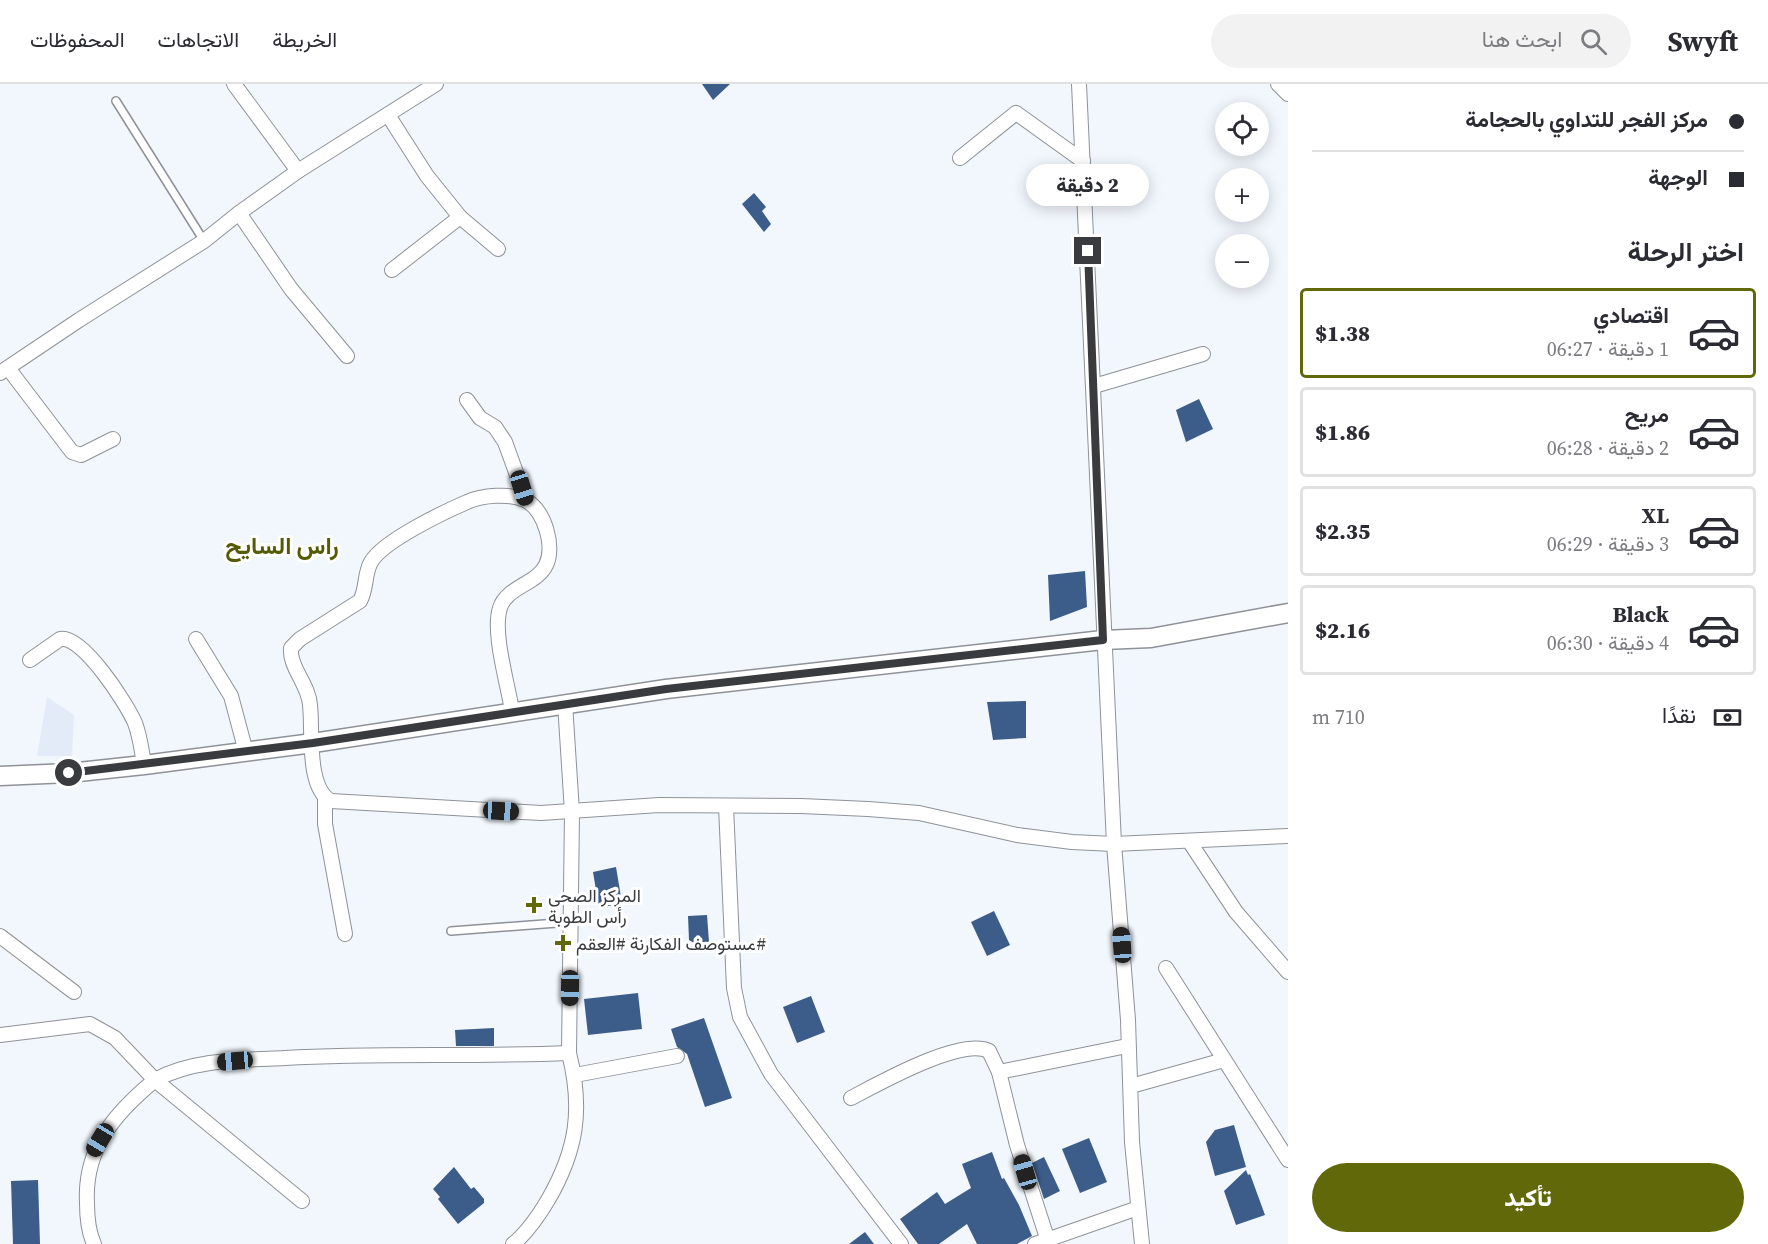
<!DOCTYPE html>
<html lang="ar">
<meta charset="utf-8">
<style>
body{margin:0;font-family:"Source Serif 4",Vazirmatn,serif;background:#f2f2f3;color:#2b2b33;direction:rtl;height:100vh;display:flex;flex-direction:column;font-size:22px;white-space:nowrap}
*{box-sizing:border-box;margin:0}
p{font-size:20px;color:#7c7c81}
.icon{flex:none;width:33px;height:33px;fill:none;stroke:currentColor;stroke-width:2;stroke-linecap:round;stroke-linejoin:round}
.map{position:relative;flex:1;overflow:hidden;direction:ltr}
.details{display:flex;flex-direction:column;background:#fff;width:480px}
.details>*{flex:none}
.hud{display:grid;align-content:center;height:132px;padding:0 24px;background:#fff}
.fabs{position:absolute;left:1215px;top:18px;display:grid;gap:12px}
.fabs a{display:grid;place-items:center;width:54px;height:54px;border-radius:50%;background:#fff;box-shadow:0 3px 15px #0003;font-size:30px}
.end{position:absolute;width:27px;height:27px;margin:-14px;border:8px solid #393b3e;background:#fff;box-shadow:0 0 0 3px #fff}
.from{border-radius:50%}
.bubble{position:absolute;height:42px;border-radius:21px;background:#fff;box-shadow:0 3px 15px #0003;font-size:20px;font-weight:800;line-height:42px;text-align:center;direction:rtl}
.car{position:absolute;width:18px;height:36px;margin:-18px -9px;border-radius:8px;box-shadow:0 0 4px 2px #0007;background:linear-gradient(#222 24%,#8ab4d8 0 40%,#222 0 76%,#8ab4d8 0 86%,#222 0)}
.hud b{display:flex;align-items:center;gap:21px;height:57px;font-size:22px}
.hud b+b{border-top:2px solid #e1e1e2}
.hud i{width:15px;height:15px;background:#2b2b33}
ul{padding:0;list-style:none}
li{display:flex;align-items:center;gap:18px;height:90px;margin:0 12px 9px;padding:0 12px;border:3px solid #e1e1e2;border-radius:6px}
li div{flex:1}
li b{display:block;font-size:22px}
li em{font-style:normal;font-weight:800}
li.on{border-color:#61680a}
li>.icon{width:54px;height:54px;stroke-width:1.5}
h2{padding:0 24px;font-size:27px;line-height:72px}
.pay{display:flex;align-items:center;gap:15px;height:66px;padding:0 24px;font-size:22px}
.pay p{margin-inline-start:auto}
.cta{display:flex;gap:12px;margin-top:auto;padding:12px 24px}
.cta a{flex:1;height:69px;border-radius:36px;background:#61680a;color:#fff;font-size:24px;font-weight:800;line-height:69px;text-align:center}
header{display:flex;align-items:center;gap:36px;box-sizing:border-box;height:84px;padding:0 30px;background:#fff;border-bottom:2px solid #e1e1e2}
header strong{font-size:28px}
nav{display:flex;gap:33px;margin-inline-start:auto;font-size:21px}
.search{width:420px;height:54px;background:#f2f2f3;display:flex;align-items:center;gap:15px;box-sizing:border-box;padding:0 21px;border-radius:33px;color:#7c7c81;font-size:22px}
main{display:flex;flex:1;min-height:0}
.map>svg:first-child{display:block}
.built{fill:#e3ebf8}
.building{fill:#3c5d89}
.lines{fill:none;stroke-linecap:round;stroke-linejoin:round}
.service-casing{stroke:#8e9298;stroke-width:10}
.minor-casing{stroke:#8e9298;stroke-width:16}
.tertiary-casing{stroke:#8e9298;stroke-width:21}
.service{stroke:#fff;stroke-width:7}
.minor{stroke:#fff;stroke-width:14}
.tertiary{stroke:#fff;stroke-width:18}
.route{stroke:#393b3e;stroke-width:8}
.poi-dot{fill:#61680a;stroke:#fff;stroke-width:2}
.labels{text-anchor:middle;dominant-baseline:central;stroke-width:6;stroke-linejoin:round;paint-order:stroke}
.poi-label{font-size:18px;fill:#393b3e;stroke:#fff;text-anchor:start}
.district-label{font-size:24px;font-weight:bold;fill:#545b04;stroke:#fff}
</style>
<header>
<strong>Swyft</strong>
<div class="search"><svg class="icon" aria-label="search" viewBox="0 0 24 24"><circle cx="10" cy="10" r="6"/><path d="M15 15l6 6"/></svg>ابحث هنا</div>
<nav><a>الخريطة</a><a>الاتجاهات</a><a>المحفوظات</a></nav>
</header>
<main>
<section class="details">
<div class="hud">
<b><i class="from"></i>مركز الفجر للتداوي بالحجامة</b>
<b><i></i>الوجهة</b>
</div>
<h2>اختر الرحلة</h2>
<ul>
<li class="on"><svg class="icon" aria-label="car" viewBox="0 0 24 24"><path d="M5 17H2v-5l4-1 3-4h7l3 4 3 1v5h-3M9 17h6M6 11h13"/><circle cx="7" cy="17" r="2"/><circle cx="17" cy="17" r="2"/></svg><div><b>اقتصادي</b><p>1 دقيقة · 06:27</p></div><em>$1.38</em></li>
<li><svg class="icon" aria-label="car" viewBox="0 0 24 24"><path d="M5 17H2v-5l4-1 3-4h7l3 4 3 1v5h-3M9 17h6M6 11h13"/><circle cx="7" cy="17" r="2"/><circle cx="17" cy="17" r="2"/></svg><div><b>مريح</b><p>2 دقيقة · 06:28</p></div><em>$1.86</em></li>
<li><svg class="icon" aria-label="car" viewBox="0 0 24 24"><path d="M5 17H2v-5l4-1 3-4h7l3 4 3 1v5h-3M9 17h6M6 11h13"/><circle cx="7" cy="17" r="2"/><circle cx="17" cy="17" r="2"/></svg><div><b>XL</b><p>3 دقيقة · 06:29</p></div><em>$2.35</em></li>
<li><svg class="icon" aria-label="car" viewBox="0 0 24 24"><path d="M5 17H2v-5l4-1 3-4h7l3 4 3 1v5h-3M9 17h6M6 11h13"/><circle cx="7" cy="17" r="2"/><circle cx="17" cy="17" r="2"/></svg><div><b>Black</b><p>4 دقيقة · 06:30</p></div><em>$2.16</em></li>
</ul>
<div class="pay"><svg class="icon" aria-label="cash" viewBox="0 0 24 24"><path d="M3 7h18v10H3z"/><circle cx="12" cy="12" r="2"/></svg>نقدًا<p>710 m</p></div>
<div class="cta"><a>تأكيد</a></div>
</section>
<div class="map">
<svg width="1288" height="1160" viewBox="0 0 1288 1160">
<rect width="100%" height="100%" fill="#f2f7fd"/>
<!-- built -->
<polygon class="built" points="47,613 74,631 72,672 37,672"/>
<!-- building -->
<g class="building">
<polygon points="702,0 730,0 713,16"/>
<polygon points="754,109 766,123 762,127 771,140 764,148 742,120"/>
<polygon points="1199,315 1213,345 1186,358 1176,326"/>
<polygon points="1085,487 1087,523 1050,537 1048,491"/>
<polygon points="1026,617 1026,654 993,656 987,618"/>
<polygon points="616,783 622,819 599,824 593,788"/>
<polygon points="994,827 1010,861 987,872 971,838"/>
<polygon points="707,831 709,858 694,859 689,856 688,832"/>
<polygon points="638,909 642,945 588,951 584,915"/>
<polygon points="811,912 825,948 797,959 783,923"/>
<polygon points="704,934 732,1014 705,1023 687,970 677,963 671,945"/>
<polygon points="494,944 494,962 456,962 455,946"/>
<polygon points="1234,1041 1246,1083 1215,1092 1206,1058 1215,1046"/>
<polygon points="1089,1054 1107,1098 1080,1109 1062,1065"/>
<polygon points="992,1068 1002,1095 1004,1094 1019,1121 1032,1152 1017,1160 977,1160 967,1140 939,1160 918,1160 900,1135 937,1108 945,1120 971,1104 962,1080"/>
<polygon points="1044,1073 1060,1107 1044,1115 1032,1079"/>
<polygon points="454,1083 471,1105 474,1103 484,1115 484,1119 458,1140 438,1115 440,1113 433,1105"/>
<polygon points="1246,1086 1248,1091 1250,1090 1265,1131 1236,1141 1224,1107"/>
<polygon points="38,1096 40,1160 13,1160 11,1097"/>
<polygon points="865,1148 874,1160 849,1160"/>
</g>
<g class="lines">
<!-- service casing -->
<g class="service-casing">
<g id="service">
<polyline points="116,17 204,157"/>
<polyline points="451,847 570,838"/>
</g>
</g>
<!-- minor casing -->
<g class="minor-casing">
<g id="minor">
<polyline points="234,0 298,87"/>
<polyline points="1079,0 1114,760 1128,936 1132,1058 1142,1160"/>
<polyline points="1278,0 1288,10"/>
<polyline points="388,31 427,92 460,133 498,165"/>
<polyline points="960,74 1016,29 1083,77"/>
<polyline points="239,129 291,205 347,272"/>
<polyline points="392,186 460,133"/>
<polyline points="8,284 72,368 81,371 113,355"/>
<polyline points="0,289 79,236 204,157 239,129 298,87 436,0"/>
<polyline points="1094,302 1203,270"/>
<polyline points="467,316 480,334 495,343 505,358 526,416"/>
<polyline points="196,555 231,612 246,668"/>
<path d="M30,576L60,555C82,550 127,620 135,639C140,652 142,667 144,681"/>
<path d="M512,627C508,600 492,549 500,524C506,503 537,500 546,481C555,463 545,426 525,416C510,409 482,411 467,418C444,428 383,457 371,478C364,490 367,505 360,517L300,555L291,564C289,583 309,601 310,621C313,646 306,704 331,717L541,729L659,721L801,722L868,725L919,729L1017,751L1072,758L1114,760L1288,752"/>
<polyline points="325,714 325,740 345,850"/>
<polyline points="726,722 734,904 740,933 771,990 901,1160"/>
<polyline points="1189,757 1236,828 1288,888"/>
<polyline points="0,852 74,908"/>
<polyline points="1166,884 1288,1076"/>
<path d="M0,951L90,940L115,954L155,996C193,975 242,976 285,974C380,969 474,973 569,969"/>
<polyline points="999,988 1127,962"/>
<polyline points="575,991 677,972"/>
<polyline points="1131,1002 1224,976"/>
<path d="M851,1014C878,1000 961,953 989,967L999,988L1017,1061L1049,1160"/>
<path d="M94,1160C88,1147 87,1133 87,1119C84,1064 115,1029 155,996L302,1117"/>
<path d="M513,1160C527,1149 539,1131 548,1116C577,1066 583,1025 569,969L572,728L565,619"/>
<polyline points="1035,1160 1138,1124"/>
</g>
</g>
<!-- tertiary casing -->
<g class="tertiary-casing">
<polyline id="tertiary" points="0,692 69,689 144,681 313,659 666,605 1103,556 1151,554 1288,529"/>
</g>
<!-- service -->
<use href="#service" class="service"/>
<!-- minor -->
<use href="#minor" class="minor"/>
<!-- tertiary -->
<use href="#tertiary" class="tertiary"/>
</g>
<g class="lines">
<!-- route -->
<polyline class="route" points="69,689 313,659 666,605 1103,556 1088,167"/>
</g>
<!-- markers -->
<g class="poi-dot">
<path d="M531 812h6v6h6v6h-6v6h-6v-6h-6v-6h6z"/>
<path d="M560 850h6v6h6v6h-6v6h-6v-6h-6v-6h6z"/>
</g>
<g class="labels">
<!-- poi labels -->
<g class="poi-label">
<text x="548" y="811">المركز الصحي<tspan x="548" dy="21">رأس الطوبة</tspan></text>
<text x="576" y="859">مستوصف الفكارنة #العقم#</text>
</g>
<!-- district labels -->
<g class="district-label">
<text x="282" y="461">راس السايح</text>
</g>
</g>
</svg>
<div class="fabs">
<a><svg class="icon" aria-label="locate" viewBox="0 0 24 24"><circle cx="12" cy="12" r="6"/><path d="M12 2v4M12 18v4M2 12h4M18 12h4"/></svg></a>
<a>+</a>
<a>−</a>
</div>
<i class="end from" style="left:69px;top:689px"></i>
<i class="end" style="left:1088px;top:167px"></i>
<div class="bubble" style="left:1026px;top:80px;width:123px">2 دقيقة</div>
<i class="car" style="left:522px;top:404px;rotate:163deg"></i>
<i class="car" style="left:501px;top:727px;rotate:93deg"></i>
<i class="car" style="left:1122px;top:861px;rotate:356deg"></i>
<i class="car" style="left:570px;top:904px;rotate:181deg"></i>
<i class="car" style="left:235px;top:977px;rotate:265deg"></i>
<i class="car" style="left:100px;top:1056px;rotate:211deg"></i>
<i class="car" style="left:1025px;top:1088px;rotate:344deg"></i>
</div>
</main>
